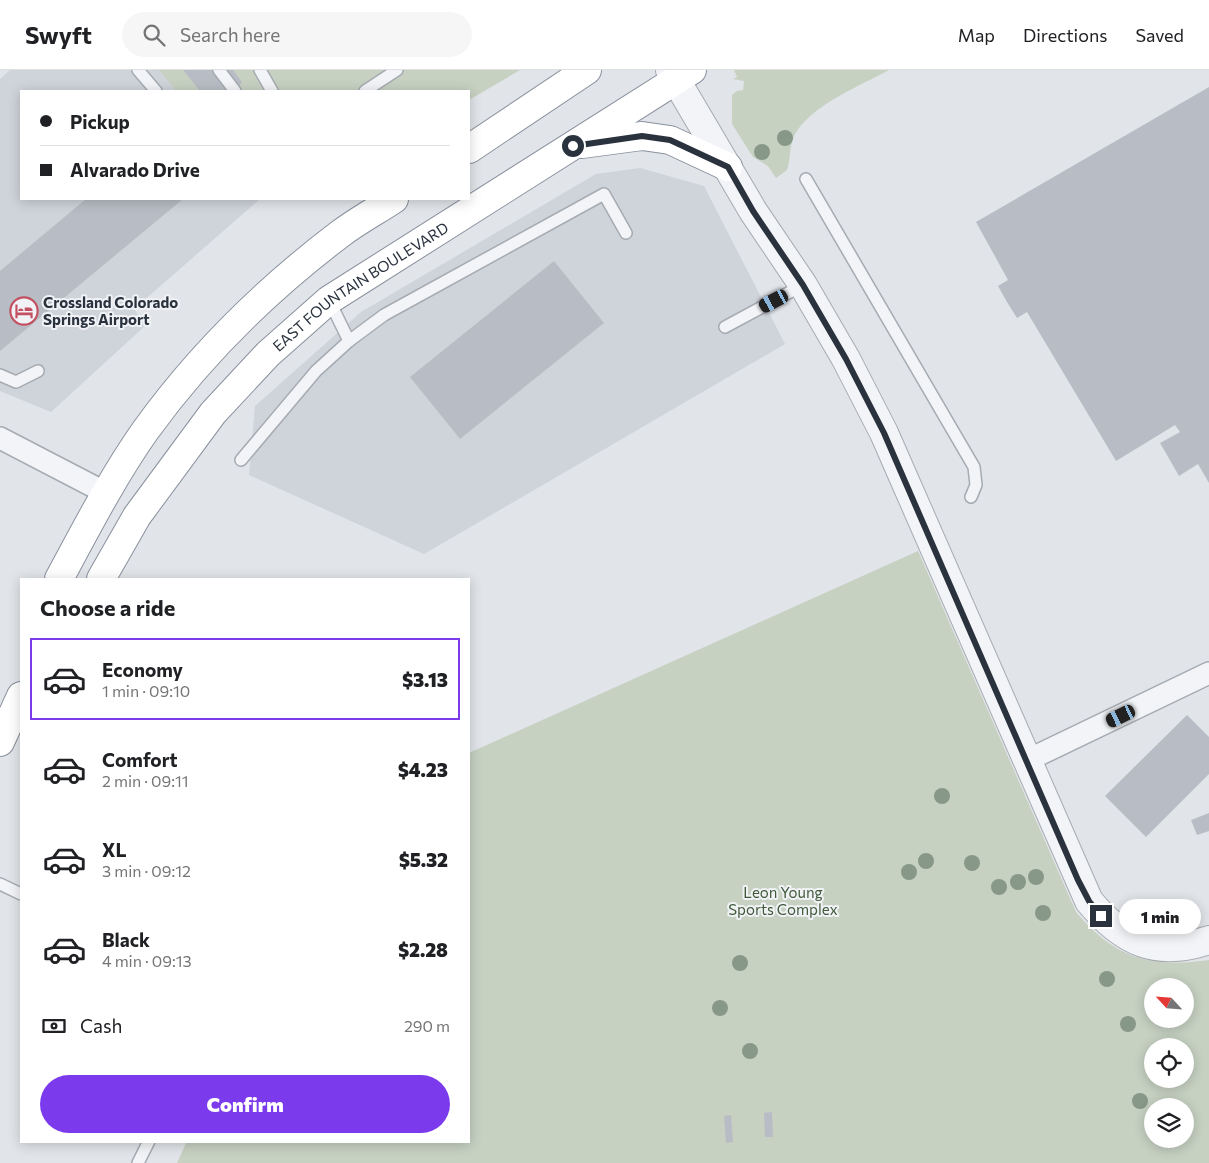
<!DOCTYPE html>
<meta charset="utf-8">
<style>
body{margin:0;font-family:Commissioner,sans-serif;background:#f6f6f6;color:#202124;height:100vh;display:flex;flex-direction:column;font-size:19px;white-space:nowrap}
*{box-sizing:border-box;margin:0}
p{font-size:16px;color:#757577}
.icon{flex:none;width:28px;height:28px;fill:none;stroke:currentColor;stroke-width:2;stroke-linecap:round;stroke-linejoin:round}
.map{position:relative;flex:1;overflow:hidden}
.side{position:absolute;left:20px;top:508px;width:450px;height:565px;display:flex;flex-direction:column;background:#fff;border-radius:0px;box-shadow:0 2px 12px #0003}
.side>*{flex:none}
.hud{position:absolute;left:20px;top:20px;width:450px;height:110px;border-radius:0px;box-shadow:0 2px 12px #0003;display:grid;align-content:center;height:110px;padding:0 20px;background:#fff}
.needle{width:32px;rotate:296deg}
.fabs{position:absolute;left:1144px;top:908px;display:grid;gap:10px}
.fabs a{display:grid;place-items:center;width:50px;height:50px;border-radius:50%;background:#fff;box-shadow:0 2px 12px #0003;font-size:25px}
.end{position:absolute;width:22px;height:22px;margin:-11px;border:6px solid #2a323e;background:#fff;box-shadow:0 0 0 2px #fff}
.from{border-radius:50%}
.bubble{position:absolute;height:35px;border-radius:18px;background:#fff;box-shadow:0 2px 12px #0003;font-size:16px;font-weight:800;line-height:35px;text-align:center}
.car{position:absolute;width:15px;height:30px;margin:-15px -8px;border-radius:6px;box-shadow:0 0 4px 1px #0007;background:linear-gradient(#222 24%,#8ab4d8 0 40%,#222 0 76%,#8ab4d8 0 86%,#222 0)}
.hud b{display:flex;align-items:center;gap:18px;height:48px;font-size:19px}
.hud b+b{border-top:1px solid #e0e0e0}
.hud i{width:12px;height:12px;background:#202124}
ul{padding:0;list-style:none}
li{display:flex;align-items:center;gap:15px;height:82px;margin:0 10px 8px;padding:0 10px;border:2px solid transparent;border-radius:0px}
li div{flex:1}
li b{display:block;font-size:19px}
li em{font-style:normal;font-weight:800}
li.selected{border-color:#7c3aed}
li>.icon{width:45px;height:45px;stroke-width:1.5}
h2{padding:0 20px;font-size:22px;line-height:60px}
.pay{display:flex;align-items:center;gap:12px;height:55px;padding:0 20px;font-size:19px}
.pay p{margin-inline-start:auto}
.primary-button{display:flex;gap:10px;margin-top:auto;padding:10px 20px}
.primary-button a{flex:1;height:58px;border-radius:30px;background:#7c3aed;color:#fff;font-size:20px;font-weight:800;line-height:58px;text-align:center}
header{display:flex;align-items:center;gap:30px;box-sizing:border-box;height:70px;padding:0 25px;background:#fff;border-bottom:1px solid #e0e0e0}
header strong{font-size:24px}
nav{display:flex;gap:28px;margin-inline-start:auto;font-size:18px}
.search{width:350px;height:45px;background:#f6f6f6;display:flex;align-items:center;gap:12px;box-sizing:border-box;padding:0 18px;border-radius:28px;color:#757577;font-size:19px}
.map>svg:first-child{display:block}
.built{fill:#cfd3da}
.green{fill:#c6d1c2;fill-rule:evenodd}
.building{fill:#b8bdc5}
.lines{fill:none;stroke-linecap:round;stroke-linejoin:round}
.service-casing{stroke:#a6abb2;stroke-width:14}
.minor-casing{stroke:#a6abb2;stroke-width:24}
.tertiary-casing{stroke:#a6abb2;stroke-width:30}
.trunk-casing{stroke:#89919e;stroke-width:30}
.service{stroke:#f3f4f7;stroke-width:11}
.minor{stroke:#f3f4f7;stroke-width:21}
.tertiary{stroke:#f3f4f7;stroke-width:28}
.trunk{stroke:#fff;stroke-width:28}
.tree{fill:#889888}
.route{stroke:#2a323e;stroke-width:6}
.labels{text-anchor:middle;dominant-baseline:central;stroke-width:4;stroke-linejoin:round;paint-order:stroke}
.street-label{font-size:15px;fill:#2a323e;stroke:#f0f2f6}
.poi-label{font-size:15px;font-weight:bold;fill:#2a323e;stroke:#f0f2f6;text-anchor:start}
.park-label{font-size:15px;fill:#3f5939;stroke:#f0f2f6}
</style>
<header>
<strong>Swyft</strong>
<div class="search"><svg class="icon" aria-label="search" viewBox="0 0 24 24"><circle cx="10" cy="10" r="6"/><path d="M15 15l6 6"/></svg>Search here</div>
<nav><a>Map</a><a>Directions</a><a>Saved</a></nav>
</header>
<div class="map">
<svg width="1209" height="1093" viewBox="0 0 1209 1093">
<rect width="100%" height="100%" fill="#e1e4e8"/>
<!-- built -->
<g class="built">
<polygon points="10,0 159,0 176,21 21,21 21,129 260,129 134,239 146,255 51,342 0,321 0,9"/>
<polygon points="640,98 704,116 785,274 424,484 249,405 255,336 361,242 596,104"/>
</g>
<!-- green -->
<g class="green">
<polygon points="159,0 520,0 469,30 469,21 176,21"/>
<path d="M734,0H889C860,16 809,36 794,66C789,77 791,89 787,100L776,108L768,96L753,87L732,54V25L737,21L743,20L744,11L733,9L737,7Z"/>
<path d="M918,481L1076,842C1115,889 1151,898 1209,890V1093H177L187,1071H469V683ZM1152,916H1185V949H1152ZM1152,976H1185V1009H1152ZM1152,1036H1185V1069H1152Z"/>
</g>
<!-- building -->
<g class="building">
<polygon points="183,0 233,0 242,12 235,21 200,21"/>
<polygon points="1209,17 1209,413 1198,394 1179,406 1167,385 1160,373 1180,362 1175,355 1116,391 1027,242 1017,248 1007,232 998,216 1008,210 976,152"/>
<polygon points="86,129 183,129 0,281 0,201"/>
<polygon points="554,191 604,253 460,369 410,307"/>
<polygon points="1187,645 1209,667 1209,704 1146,767 1105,726"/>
<polygon points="1209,743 1209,761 1197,765 1191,750"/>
<polygon points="772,1042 773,1067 765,1067 764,1043"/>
<polygon points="731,1045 733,1072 726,1073 724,1046"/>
</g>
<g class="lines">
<!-- service casing -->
<g class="service-casing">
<g id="service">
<polyline points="138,0 156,21"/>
<polyline points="219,0 235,21"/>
<polyline points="260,0 272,21"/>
<polyline points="365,21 397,0"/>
<polyline points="806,109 974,397 976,415 971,427"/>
<polyline points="725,257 803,215"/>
<polyline points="349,271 384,245 604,124 626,163"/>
<polyline points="0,305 16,312 38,301"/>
<polyline points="241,390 316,301 349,271 329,230"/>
<polyline points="0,814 21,824"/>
<polyline points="138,1093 149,1071"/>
</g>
</g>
<!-- minor casing -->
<g class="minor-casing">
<g id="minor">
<polyline points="0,368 106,423"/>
<polyline points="1028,690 1209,603"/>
</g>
</g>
<!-- tertiary casing -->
<g class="tertiary-casing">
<path id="tertiary" d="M670,0L753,141L803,215L846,289L884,363L1089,831C1123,872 1156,888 1209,870"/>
</g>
<!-- trunk casing -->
<g class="trunk-casing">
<g id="trunk">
<polyline points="582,74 642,66 670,70 728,97"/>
<polyline points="469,79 587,0"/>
<path d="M59,509C86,459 112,408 145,361C199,286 266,220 340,164C357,151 376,141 394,129"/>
<path id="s1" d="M101,509L137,446L213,343L268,284L329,230L692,0"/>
<polyline points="0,672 21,626"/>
</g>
</g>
<!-- service -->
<use href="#service" class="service"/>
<!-- minor -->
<use href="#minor" class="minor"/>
<!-- tertiary -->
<use href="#tertiary" class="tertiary"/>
<!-- trunk -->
<use href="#trunk" class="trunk"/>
</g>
<!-- trees -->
<g class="tree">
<circle cx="785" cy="68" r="8"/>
<circle cx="762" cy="82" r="8"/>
<circle cx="942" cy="726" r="8"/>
<circle cx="926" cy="791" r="8"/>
<circle cx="972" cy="793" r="8"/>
<circle cx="909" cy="802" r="8"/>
<circle cx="1036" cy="807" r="8"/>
<circle cx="1018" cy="812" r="8"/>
<circle cx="999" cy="817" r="8"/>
<circle cx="1043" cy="843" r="8"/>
<circle cx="740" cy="893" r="8"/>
<circle cx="1107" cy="909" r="8"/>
<circle cx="720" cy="938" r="8"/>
<circle cx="1128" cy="954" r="8"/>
<circle cx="750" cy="981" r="8"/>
<circle cx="1140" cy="1031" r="8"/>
</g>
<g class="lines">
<!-- route -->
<polyline class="route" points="573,76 642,66 670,70 728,97 753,141 803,215 846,289 884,363 1078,810 1089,831 1101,846"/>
</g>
<!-- icons -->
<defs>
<g id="hotel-ring" transform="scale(1.4375)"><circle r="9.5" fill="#f0f2f6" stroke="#c35062" stroke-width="1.5"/><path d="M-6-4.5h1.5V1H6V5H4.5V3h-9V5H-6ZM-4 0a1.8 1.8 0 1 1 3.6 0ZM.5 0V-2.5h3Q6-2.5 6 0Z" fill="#c35062"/></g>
</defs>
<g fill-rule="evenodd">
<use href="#hotel-ring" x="24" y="241"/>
</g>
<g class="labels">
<!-- street labels -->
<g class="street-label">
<text stroke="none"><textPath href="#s1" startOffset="396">EAST FOUNTAIN BOULEVARD</textPath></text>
</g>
<!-- poi labels -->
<g class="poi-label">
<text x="43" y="232">Crossland Colorado<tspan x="43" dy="17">Springs Airport</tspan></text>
</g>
<!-- park labels -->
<g class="park-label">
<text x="783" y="822">Leon Young<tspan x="783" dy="17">Sports Complex</tspan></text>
</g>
</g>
</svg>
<div class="fabs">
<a><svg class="needle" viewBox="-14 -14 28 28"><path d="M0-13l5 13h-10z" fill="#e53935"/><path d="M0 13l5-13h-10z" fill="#757577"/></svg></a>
<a><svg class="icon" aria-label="locate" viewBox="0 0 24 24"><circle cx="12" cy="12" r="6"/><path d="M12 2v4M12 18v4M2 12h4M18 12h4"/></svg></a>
<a><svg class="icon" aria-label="layers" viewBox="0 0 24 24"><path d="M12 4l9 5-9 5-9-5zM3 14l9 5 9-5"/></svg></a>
</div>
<i class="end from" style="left:573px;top:76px"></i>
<i class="end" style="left:1101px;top:846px"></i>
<div class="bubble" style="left:1119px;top:829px;width:82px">1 min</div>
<i class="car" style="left:774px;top:231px;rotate:242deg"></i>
<i class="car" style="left:1121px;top:646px;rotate:244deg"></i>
<div class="hud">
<b><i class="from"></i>Pickup</b>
<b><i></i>Alvarado Drive</b>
</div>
<section class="side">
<h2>Choose a ride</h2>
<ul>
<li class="selected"><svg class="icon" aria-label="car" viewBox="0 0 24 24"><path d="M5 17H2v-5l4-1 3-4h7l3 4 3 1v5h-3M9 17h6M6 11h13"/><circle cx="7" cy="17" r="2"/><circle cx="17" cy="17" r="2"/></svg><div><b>Economy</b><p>1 min · 09:10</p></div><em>$3.13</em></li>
<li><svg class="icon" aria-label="car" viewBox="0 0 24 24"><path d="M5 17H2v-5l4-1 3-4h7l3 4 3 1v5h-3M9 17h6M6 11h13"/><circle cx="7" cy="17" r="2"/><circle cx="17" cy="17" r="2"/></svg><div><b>Comfort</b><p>2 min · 09:11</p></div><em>$4.23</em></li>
<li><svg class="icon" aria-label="car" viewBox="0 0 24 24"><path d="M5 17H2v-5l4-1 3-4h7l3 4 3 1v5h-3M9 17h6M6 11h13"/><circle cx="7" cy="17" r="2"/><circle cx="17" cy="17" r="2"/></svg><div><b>XL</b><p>3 min · 09:12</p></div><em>$5.32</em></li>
<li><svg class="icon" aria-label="car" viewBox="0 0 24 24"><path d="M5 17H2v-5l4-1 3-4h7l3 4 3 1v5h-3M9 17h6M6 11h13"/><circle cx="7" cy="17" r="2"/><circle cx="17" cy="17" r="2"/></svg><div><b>Black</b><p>4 min · 09:13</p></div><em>$2.28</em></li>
</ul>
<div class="pay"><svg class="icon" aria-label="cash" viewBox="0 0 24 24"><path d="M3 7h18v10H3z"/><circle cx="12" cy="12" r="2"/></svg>Cash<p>290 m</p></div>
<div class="primary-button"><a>Confirm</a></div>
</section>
</div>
